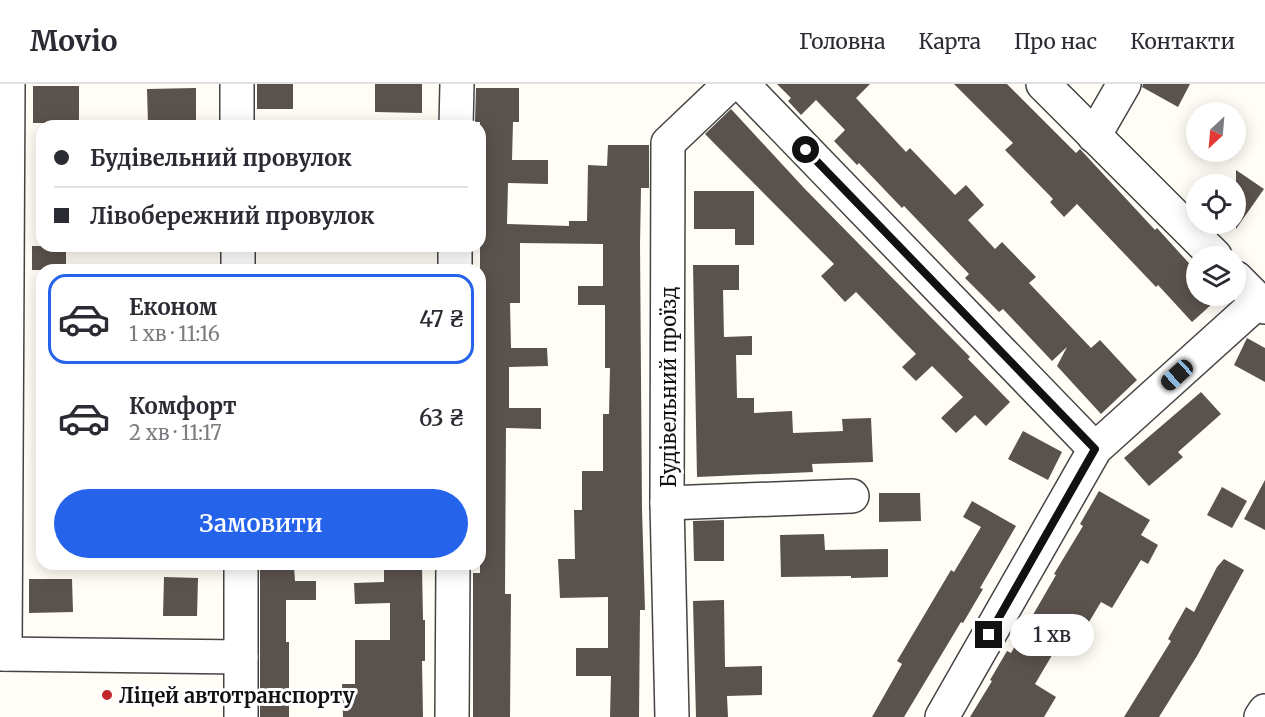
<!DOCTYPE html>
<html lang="uk">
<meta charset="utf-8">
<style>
body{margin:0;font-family:Merriweather,serif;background:#f7f7f7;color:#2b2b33;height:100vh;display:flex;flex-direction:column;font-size:22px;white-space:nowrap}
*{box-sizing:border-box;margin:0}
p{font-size:20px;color:#7c7c81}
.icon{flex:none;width:33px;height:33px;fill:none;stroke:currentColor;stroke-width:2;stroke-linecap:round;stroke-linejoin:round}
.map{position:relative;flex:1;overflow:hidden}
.panel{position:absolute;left:36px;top:180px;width:450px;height:306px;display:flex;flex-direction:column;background:#fff;border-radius:18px;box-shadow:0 3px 15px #0003}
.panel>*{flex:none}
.guide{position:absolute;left:36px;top:36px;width:450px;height:132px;border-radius:18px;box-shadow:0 3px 15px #0003;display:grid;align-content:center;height:132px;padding:0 18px;background:#fff}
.needle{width:39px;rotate:206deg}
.fabs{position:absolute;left:1186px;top:18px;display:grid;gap:12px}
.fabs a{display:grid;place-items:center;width:60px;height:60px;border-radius:50%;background:#fff;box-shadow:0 3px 15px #0003;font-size:30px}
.end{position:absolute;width:27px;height:27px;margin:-14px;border:8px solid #111;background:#fff;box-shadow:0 0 0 3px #fff}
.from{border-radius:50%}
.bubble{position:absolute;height:42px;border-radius:21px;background:#fff;box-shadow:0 3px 15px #0003;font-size:20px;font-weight:600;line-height:42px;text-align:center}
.car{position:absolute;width:18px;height:36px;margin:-18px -9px;border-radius:8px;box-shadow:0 0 4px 2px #0007;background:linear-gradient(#222 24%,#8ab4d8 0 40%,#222 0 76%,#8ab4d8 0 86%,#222 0)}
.guide b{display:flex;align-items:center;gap:21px;height:57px;font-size:22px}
.guide b+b{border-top:2px solid #e1e1e2}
.guide i{width:15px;height:15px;background:#2b2b33}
ul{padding:10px 0 0;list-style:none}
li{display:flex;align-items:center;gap:18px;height:90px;margin:0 12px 9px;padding:0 6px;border:3px solid transparent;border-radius:18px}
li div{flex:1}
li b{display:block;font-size:22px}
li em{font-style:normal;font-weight:600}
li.selected{border-color:#2563eb}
li>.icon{width:54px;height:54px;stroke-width:1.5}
.primary-button{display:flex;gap:12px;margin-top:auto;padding:12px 18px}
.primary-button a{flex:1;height:69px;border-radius:36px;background:#2563eb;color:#fff;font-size:24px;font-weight:600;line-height:69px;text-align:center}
header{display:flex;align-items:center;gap:36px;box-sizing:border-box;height:84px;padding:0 30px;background:#fff;border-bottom:2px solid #e1e1e2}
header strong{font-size:28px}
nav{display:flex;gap:33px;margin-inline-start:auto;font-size:21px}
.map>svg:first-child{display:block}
.building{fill:#5a524d}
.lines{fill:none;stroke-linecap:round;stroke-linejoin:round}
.minor-casing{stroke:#444;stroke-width:36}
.minor{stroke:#fff;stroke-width:33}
.route{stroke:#111;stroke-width:8}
.poi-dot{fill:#c4262e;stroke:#fff;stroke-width:2}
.labels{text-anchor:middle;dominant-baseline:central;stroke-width:6;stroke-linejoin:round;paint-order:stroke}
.street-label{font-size:20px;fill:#111;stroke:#fff}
.poi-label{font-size:20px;font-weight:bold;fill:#111;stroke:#fff;text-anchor:start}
</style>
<header>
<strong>Movio</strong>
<nav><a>Головна</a><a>Карта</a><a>Про нас</a><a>Контакти</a></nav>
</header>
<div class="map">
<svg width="1265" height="633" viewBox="0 0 1265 633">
<rect width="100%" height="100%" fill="#fffdf5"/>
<!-- building -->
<g class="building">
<rect x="257" y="0" width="36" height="25"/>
<polygon points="375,0 422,0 422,29 375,28"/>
<polygon points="777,0 870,0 856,14 906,68 910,64 955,111 966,101 984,121 968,136 995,165 1002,158 1036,193 1029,199 1091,264 1100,256 1137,296 1101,330 1057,282 1067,263 1052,277 1003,225 999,228 965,194 969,190 904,122 902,124 859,79 857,81 834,57 845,46 816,16 801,31 788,17 791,14"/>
<polygon points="954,0 1007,0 1076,69 1080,65 1155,146 1157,144 1197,188 1197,212 1221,212 1192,238 1158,201 1156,203 1077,120 1064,133 1050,118 1053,115 1005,66 1013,59"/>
<polygon points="1143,0 1190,0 1178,23 1142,3"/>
<rect x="33" y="2" width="46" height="37"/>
<polygon points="196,4 196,40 148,40 147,5"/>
<polygon points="476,4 519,4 519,38 513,38 512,76 548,76 548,100 508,99 507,140 569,142 569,137 587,137 588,81 607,82 608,61 649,61 649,104 641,104 640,161 642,425 645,526 640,526 639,633 610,633 611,592 576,592 576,564 608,564 608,513 560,514 558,475 575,475 574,426 582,426 582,387 603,387 603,330 609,330 610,284 605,284 605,221 578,221 578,202 603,202 603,160 520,159 520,219 510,219 511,264 547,264 548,282 509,283 509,324 541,324 541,345 506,344 505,510 511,510 510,633 473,633 473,489 480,489 480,38 475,38"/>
<polygon points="731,25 804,104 970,273 968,275 1010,318 986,342 975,331 956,349 941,334 963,313 932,282 916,297 902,283 916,270 856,208 845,218 821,192 834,180 705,50"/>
<polygon points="1236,86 1264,105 1236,145"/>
<polygon points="694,107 754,107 754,161 735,161 735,145 694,145"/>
<rect x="32" y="162" width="34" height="24"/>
<polygon points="693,181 739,181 739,206 723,206 724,253 752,252 752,271 736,271 737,314 754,314 754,329 792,327 793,349 843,347 842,335 871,334 873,378 812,380 813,388 697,393"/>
<polygon points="1247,254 1265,264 1265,298 1234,281"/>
<polygon points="1201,308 1221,330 1178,368 1183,373 1149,402 1124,374"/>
<polygon points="1023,347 1062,368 1048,396 1008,375"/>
<polygon points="1265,396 1265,446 1244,435"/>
<polygon points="1222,403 1247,417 1232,444 1207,431"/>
<polygon points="1099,407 1150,436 1141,451 1158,461 1148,480 1141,476 1112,524 1101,518 1071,568 1058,561 1035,600 1056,613 1044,633 970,633 992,597 990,596 1007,567 1011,569 1056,491 1054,490 1083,442 1080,440"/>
<polygon points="879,409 920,409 921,437 879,438"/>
<polygon points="972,417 1016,442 980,504 983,505 963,539 961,538 904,633 872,633 902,580 897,577 951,486 954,488 981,443 963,433"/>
<polygon points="724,436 724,477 694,477 693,437"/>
<polygon points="824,450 825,466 888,465 888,493 851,494 851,492 781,493 780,451"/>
<polygon points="1224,475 1244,486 1197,572 1159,633 1124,633 1171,557 1168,555 1186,523 1194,528 1217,483"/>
<polygon points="260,483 294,483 295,497 316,497 316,516 286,516 286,558 289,558 289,633 260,633"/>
<polygon points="422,483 423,536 425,536 425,577 422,577 423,633 343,633 342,600 355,600 355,556 390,556 390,519 355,520 354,499 384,498 384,484"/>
<polygon points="164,493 198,494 197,532 163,532"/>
<polygon points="29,495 72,495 73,528 29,529"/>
<polygon points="724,516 725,583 762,582 762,611 727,612 728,633 696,633 693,517"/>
</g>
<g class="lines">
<!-- minor casing -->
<g class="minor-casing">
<g id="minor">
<polyline points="237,0 237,42"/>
<polyline points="742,0 1095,365"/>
<polyline points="1043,0 1215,172"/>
<polyline points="456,42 457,0"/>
<polyline points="1094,52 1124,0"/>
<polyline points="238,162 238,186"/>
<polyline points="455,186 455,162"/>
<polyline points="1236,194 1265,223"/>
<polyline points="667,419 852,412"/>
<polyline points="241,480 241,633"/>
<polyline points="0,570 241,573"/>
<polyline points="5,570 8,0"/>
<polyline points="452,633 453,480"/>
<polyline points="672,633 667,419 668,59 730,0"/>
<polyline points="942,633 1095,365 1259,217"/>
<polyline points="1261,633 1265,627"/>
</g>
</g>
<!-- minor -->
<use href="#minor" class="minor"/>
</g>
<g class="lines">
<!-- route -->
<polyline class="route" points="806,66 1095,365 989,551"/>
</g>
<!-- markers -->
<circle class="poi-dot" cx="107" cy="611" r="6"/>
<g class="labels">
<!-- street labels -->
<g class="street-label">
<text transform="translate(668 303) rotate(-90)">Будівельний проїзд</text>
</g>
<!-- poi labels -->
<g class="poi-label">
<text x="119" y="611">Ліцей автотранспорту</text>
</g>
</g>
</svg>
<div class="fabs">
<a><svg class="needle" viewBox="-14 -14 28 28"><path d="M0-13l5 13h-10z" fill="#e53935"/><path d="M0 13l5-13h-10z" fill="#7c7c81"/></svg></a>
<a><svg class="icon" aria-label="locate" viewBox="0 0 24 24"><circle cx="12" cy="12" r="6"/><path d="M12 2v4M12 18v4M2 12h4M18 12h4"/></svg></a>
<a><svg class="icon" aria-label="layers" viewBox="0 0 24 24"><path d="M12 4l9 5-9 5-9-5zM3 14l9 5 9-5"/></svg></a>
</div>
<i class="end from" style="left:806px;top:66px"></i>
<i class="end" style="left:989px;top:551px"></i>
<div class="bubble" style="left:1010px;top:530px;width:84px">1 хв</div>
<i class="car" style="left:1177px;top:291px;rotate:228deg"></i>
<div class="guide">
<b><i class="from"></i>Будівельний провулок</b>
<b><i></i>Лівобережний провулок</b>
</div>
<section class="panel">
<ul>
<li class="selected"><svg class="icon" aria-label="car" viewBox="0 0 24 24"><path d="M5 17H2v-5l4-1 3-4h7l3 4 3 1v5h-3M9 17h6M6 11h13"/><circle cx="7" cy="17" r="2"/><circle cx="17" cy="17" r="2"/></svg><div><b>Економ</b><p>1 хв · 11:16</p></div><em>47 ₴</em></li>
<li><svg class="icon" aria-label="car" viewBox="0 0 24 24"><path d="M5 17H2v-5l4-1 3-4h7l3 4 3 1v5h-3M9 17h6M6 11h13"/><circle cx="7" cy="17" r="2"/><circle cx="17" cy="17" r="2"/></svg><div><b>Комфорт</b><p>2 хв · 11:17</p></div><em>63 ₴</em></li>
</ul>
<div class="primary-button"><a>Замовити</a></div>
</section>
</div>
